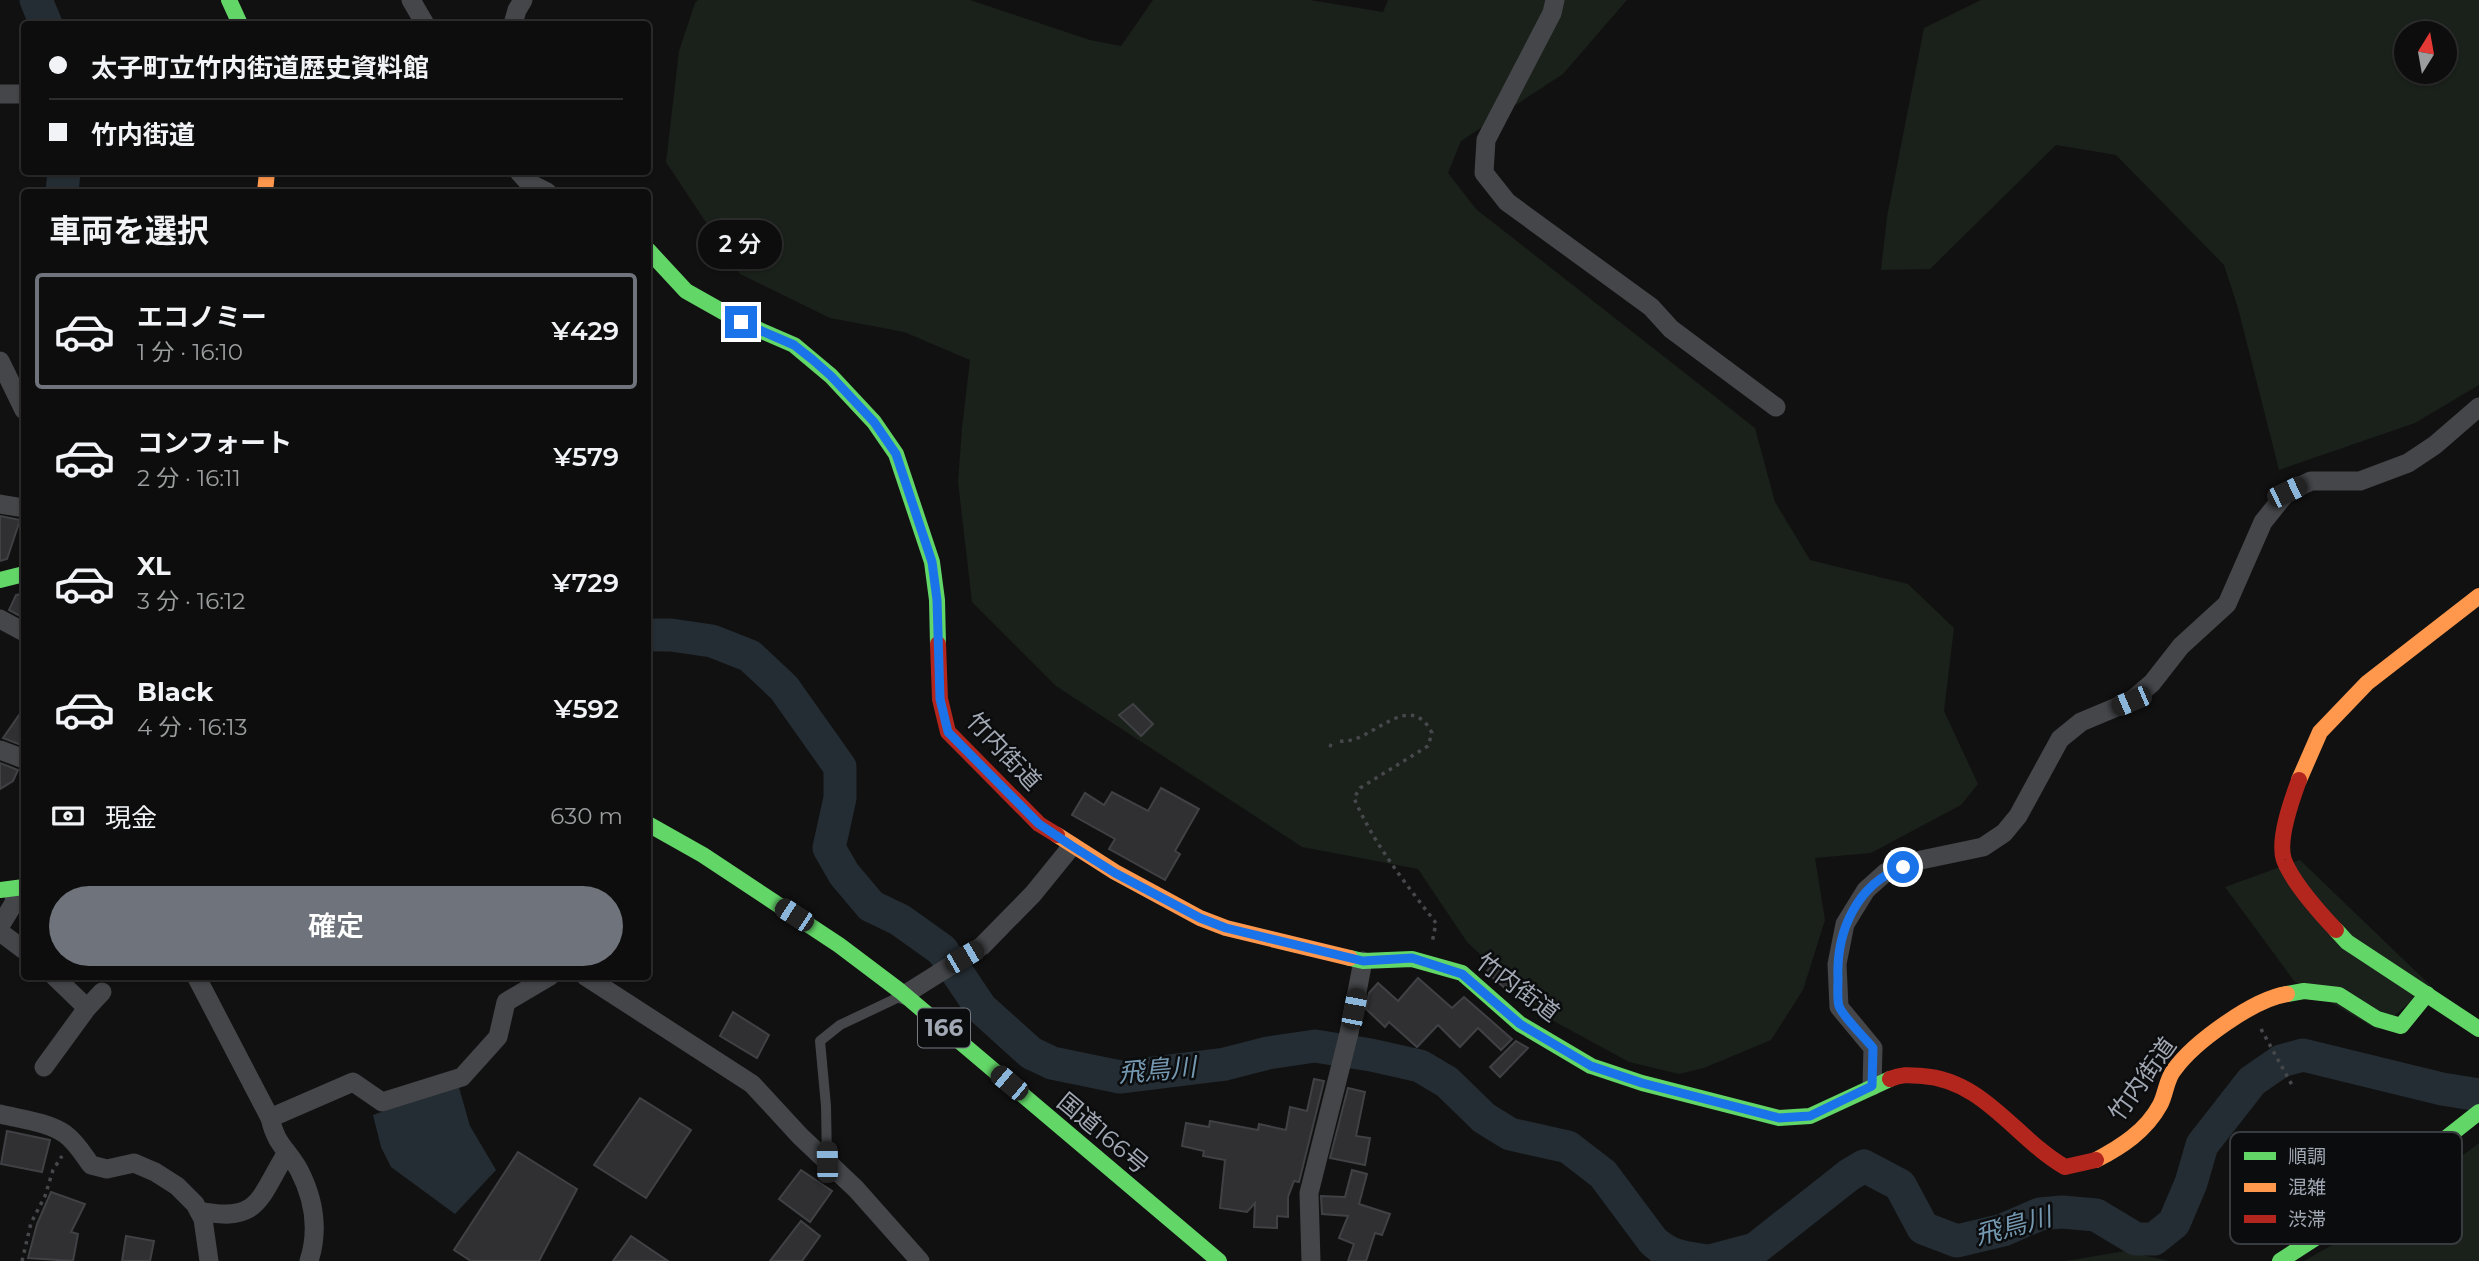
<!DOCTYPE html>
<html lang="ja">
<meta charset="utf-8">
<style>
body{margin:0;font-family:Montserrat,"Noto Sans JP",sans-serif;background:#1b1b1b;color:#f1f3f6;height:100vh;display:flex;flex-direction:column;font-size:26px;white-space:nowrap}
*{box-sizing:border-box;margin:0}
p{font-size:23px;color:#9a9c9d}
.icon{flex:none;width:38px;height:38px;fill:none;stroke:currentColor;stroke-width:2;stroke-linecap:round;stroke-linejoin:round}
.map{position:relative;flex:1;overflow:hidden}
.sheet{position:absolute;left:21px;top:189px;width:630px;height:791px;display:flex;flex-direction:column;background:#0d0d0d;border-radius:7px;box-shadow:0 2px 5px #0004,0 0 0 2px #2d2d2e}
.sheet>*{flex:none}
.banner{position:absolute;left:21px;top:21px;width:630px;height:154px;border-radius:7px;box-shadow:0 2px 5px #0004,0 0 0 2px #2d2d2e;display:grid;align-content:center;height:154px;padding:0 28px;background:#0d0d0d}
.needle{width:46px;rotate:11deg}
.buttons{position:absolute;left:2394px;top:21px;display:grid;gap:14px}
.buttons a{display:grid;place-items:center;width:63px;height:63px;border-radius:50%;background:#0d0d0d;box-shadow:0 2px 5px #0004,0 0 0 2px #2d2d2e;font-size:35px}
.end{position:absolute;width:32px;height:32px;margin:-16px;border:9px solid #1a73e8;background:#fff;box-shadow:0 0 0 4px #fff}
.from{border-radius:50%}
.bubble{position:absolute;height:49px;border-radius:24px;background:#0d0d0d;box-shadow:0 2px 5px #0004,0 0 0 2px #2d2d2e;font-size:23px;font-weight:600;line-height:49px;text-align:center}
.car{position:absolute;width:21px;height:42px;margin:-21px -10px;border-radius:9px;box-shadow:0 0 5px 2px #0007;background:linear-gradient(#222 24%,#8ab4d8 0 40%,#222 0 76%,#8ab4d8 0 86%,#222 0)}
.banner b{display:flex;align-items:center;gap:24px;height:66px;font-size:26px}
.banner b+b{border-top:2px solid #2d2d2e}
.banner i{width:18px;height:18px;background:#f1f3f6}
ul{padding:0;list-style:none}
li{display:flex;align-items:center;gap:21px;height:116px;margin:0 14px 10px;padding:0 14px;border:4px solid transparent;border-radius:7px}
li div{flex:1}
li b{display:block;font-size:26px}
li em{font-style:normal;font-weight:600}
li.current{border-color:#6f737b}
li>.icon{width:63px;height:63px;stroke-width:1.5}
h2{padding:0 28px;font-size:32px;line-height:84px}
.pay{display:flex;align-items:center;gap:18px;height:77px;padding:0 28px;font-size:26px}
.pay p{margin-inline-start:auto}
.button{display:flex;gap:14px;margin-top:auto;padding:14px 28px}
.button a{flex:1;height:80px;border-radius:42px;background:#6f737b;color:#fff;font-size:28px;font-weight:600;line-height:80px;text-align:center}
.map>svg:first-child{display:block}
.green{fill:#1a201a;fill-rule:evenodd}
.water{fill:#242d33}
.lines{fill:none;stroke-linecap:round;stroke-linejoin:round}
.river{stroke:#242d33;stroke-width:33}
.building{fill:#303032;stroke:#404145;stroke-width:2}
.path{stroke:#47484c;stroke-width:3.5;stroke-dasharray:3.5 5;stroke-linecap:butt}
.lane{stroke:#45464a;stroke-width:10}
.street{stroke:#45464a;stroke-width:19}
.fast{stroke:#63d668;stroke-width:16}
.slow{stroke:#ff974d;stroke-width:16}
.jam{stroke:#b3261e;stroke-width:16}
.route{stroke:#1a73e8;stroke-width:9}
.labels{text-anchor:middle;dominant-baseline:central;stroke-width:5;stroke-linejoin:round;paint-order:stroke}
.shield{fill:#0b0c0d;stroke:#747982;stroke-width:2}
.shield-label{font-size:23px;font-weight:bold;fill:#a1a8b4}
.street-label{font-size:24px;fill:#a1a8b4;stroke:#0b0c0d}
.water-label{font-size:26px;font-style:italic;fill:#7598b1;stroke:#0b0c0d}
.key{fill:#0b0c0d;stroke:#383b3f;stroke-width:2}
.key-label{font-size:19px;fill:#a1a8b4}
</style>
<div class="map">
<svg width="2479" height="1261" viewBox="0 0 2479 1261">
<rect width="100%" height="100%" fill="#111"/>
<!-- green -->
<g class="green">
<polygon points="698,0 970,0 1090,40 1121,46 1153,0 1310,0 1383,12 1388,0 1627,0 1563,74 1461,141 1448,173 1476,209 1755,428 1775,502 1810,560 1908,584 1954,628 1944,711 1978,784 1961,805 1871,853 1815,858 1825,920 1803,990 1771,1040 1704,1068 1679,1074 1629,1062 1550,1019 1467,942 1418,869 1302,847 1056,686 972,602 958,482 962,428 970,360 904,332 830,318 740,274 666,162 679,51 695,3"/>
<path d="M1981,0H2479V385L2415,423L2279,470L2238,308L2224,265L2116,155L2056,145L1930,269L1881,270L1887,217L1924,28ZM2445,33V72H2406V33Z"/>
<polygon points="2300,860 2430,985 2378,1030 2294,981 2225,887"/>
<polygon points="2479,1143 2479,1261 2304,1261 2378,1219"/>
<polygon points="2125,1251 2169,1261 2066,1261"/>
</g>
<!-- water -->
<polygon class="water" points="458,1084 470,1126 496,1170 455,1214 391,1167 381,1147 373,1115"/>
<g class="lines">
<!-- river -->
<g class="river">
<polyline points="36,0 46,24"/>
<polyline points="62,192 64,172"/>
<path d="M648,635H671L712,641L750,656L784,688L840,767V798L829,848L844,874L871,906L900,920L942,950L981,1008L1031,1053L1052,1063L1120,1077L1225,1064L1268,1053L1315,1046L1371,1055L1420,1066L1447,1082L1484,1118L1510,1134L1568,1147L1603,1174L1653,1241C1670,1257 1686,1258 1708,1261"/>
<polyline points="1710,1261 1755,1249 1849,1175 1864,1166 1900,1185 1923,1228 1957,1241 2003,1230 2040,1214 2062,1212 2096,1215 2136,1239 2154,1239 2174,1223 2191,1183 2202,1145 2252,1081 2281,1061 2303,1055 2442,1089 2479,1095"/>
</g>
</g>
<!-- building -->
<g class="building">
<polygon points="0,516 20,520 7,559 0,561"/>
<polygon points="24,593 24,618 9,610 16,595"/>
<polygon points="1133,704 1153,724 1141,736 1119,715"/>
<polygon points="24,708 24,746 3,738"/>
<polygon points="0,763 18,770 13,781 0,789"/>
<polygon points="1161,788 1199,809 1175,851 1180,854 1165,880 1109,849 1115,839 1072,815 1085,793 1104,805 1112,792 1148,811"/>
<polygon points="1496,961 1516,977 1506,989 1486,972"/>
<polygon points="1418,978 1452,1008 1464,997 1512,1039 1501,1050 1478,1028 1460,1047 1438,1025 1417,1047 1389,1022 1385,1027 1366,1009 1369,993 1378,983 1398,1001"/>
<polygon points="733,1012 769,1035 757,1058 720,1036"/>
<polygon points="1516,1041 1528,1048 1500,1077 1490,1067"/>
<polygon points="1314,1079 1324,1081 1299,1182 1294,1181 1288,1197 1288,1217 1277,1216 1277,1228 1254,1227 1255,1203 1247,1212 1220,1208 1225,1160 1203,1156 1204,1151 1182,1146 1186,1123 1209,1127 1210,1121 1258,1130 1259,1124 1286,1130 1290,1107 1307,1111"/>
<polygon points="1348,1088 1365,1092 1356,1136 1370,1138 1365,1165 1330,1158"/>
<polygon points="640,1098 691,1130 646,1198 594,1165"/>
<polygon points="7,1131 50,1140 42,1172 1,1164"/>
<polygon points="518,1152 577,1189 539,1261 471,1261 454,1250"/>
<polygon points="801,1170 832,1191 810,1222 779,1199"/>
<polygon points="1352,1170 1367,1174 1359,1204 1390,1214 1382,1235 1375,1233 1366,1261 1348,1261 1354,1244 1339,1238 1348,1216 1322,1214 1321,1196 1345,1197"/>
<polygon points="51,1192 85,1204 71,1232 78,1234 73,1261 28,1258 37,1224"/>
<polygon points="801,1221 820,1236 802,1261 770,1261"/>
<polygon points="126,1236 154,1241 150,1261 122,1261"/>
<polygon points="631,1236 668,1261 613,1261"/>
</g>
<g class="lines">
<!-- path -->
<g class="path">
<path d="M1340,741C1371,745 1409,687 1432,733L1428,746L1360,788L1354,798C1373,843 1406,884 1436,923L1432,943"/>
<polyline points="1329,745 1332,746"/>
<polyline points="2261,1029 2292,1085"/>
<polyline points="22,1261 31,1223 45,1196 53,1170 62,1156"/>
</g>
<!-- lane -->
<polyline class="lane" points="827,1161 826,1106 820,1041 840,1025 897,998"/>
<!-- street -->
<g class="street">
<polyline points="411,0 425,24"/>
<polyline points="1555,0 1552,13 1486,140 1484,173 1507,202 1651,307 1671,329 1776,407"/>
<polyline points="513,24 517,10 523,0"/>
<polyline points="0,94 24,94"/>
<polyline points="519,172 529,183 547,192"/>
<polyline points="0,361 24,410"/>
<polyline points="0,504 24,508"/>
<polyline points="0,619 24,632"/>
<polyline points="0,750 24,759"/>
<polyline points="0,926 14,903 15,890"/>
<polyline points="0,932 24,950"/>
<polyline points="54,976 87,1008"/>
<path d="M196,976L270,1118C277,1147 287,1148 299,1170C314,1199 319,1230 309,1261"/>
<polyline points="585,976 752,1084 800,1136 856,1189 920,1261"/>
<polyline points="904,995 982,946 1033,894 1072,846"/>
<polyline points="44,1067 87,1008 102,992"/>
<polyline points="1872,1086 1873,1048 1839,1007 1837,964 1845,924 1866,890 1885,873 1921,860 1983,847 2004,833 2018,816 2060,739 2081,722 2131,701 2152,683 2181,646 2227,604 2263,522 2287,492 2311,481 2360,481 2408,463 2435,445 2479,407"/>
<path d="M0,1114C20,1119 48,1122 65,1134C76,1142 83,1154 91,1165L107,1169L134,1163L155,1172L177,1186L195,1204L203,1219L209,1261"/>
<polyline points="270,1118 353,1082 382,1102 462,1077 498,1037 506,1002 550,976"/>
<path d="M199,1211C259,1223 258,1200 286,1154"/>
<polyline points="1311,1261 1309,1193 1349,1033 1363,961"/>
</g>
<!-- fast -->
<g class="fast">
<polyline points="229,0 240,24"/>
<polyline points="648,250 686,291 741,322 794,345 831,376 874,422 896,454 932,562 937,600 938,644"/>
<polyline points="0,580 24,574"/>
<polyline points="648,824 703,855 839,945 900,991 1219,1261"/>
<polyline points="0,890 24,887"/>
<polyline points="2336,930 2347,942 2479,1029"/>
<polyline points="1350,958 1363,961 1412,959 1462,973 1520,1024 1591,1066 1642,1083 1779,1118 1810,1116 1890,1079"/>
<polyline points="2287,994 2304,991 2339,995 2377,1019 2401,1026 2427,994"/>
<polyline points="2280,1261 2337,1224 2479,1112"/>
</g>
<!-- slow -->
<g class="slow">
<polyline points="265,192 267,172"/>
<polyline points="2299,780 2320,732 2367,683 2479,596"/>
<polyline points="1057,835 1115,872 1200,918 1226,928 1350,958"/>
<path d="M2096,1160C2121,1147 2146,1131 2160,1105C2166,1094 2166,1080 2174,1070C2194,1042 2254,999 2287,994"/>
</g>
<!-- jam -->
<g class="jam">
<polyline points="938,644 940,699 948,732 1039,824 1057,835"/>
<path d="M2299,780C2292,799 2277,840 2284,860C2292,881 2320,913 2336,930"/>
<path d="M1890,1079C1902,1074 1909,1075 1922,1076C1984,1080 2015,1138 2065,1167L2096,1160"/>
</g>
</g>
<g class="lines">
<!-- route -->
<path class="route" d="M741,322L794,345L813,360L831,376L874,422L896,454L932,562L937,600L940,699L948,732L1039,824L1072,846L1115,873L1200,918L1226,928L1363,961L1412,958L1462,974L1520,1024L1591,1066L1642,1083L1779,1118L1810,1116L1872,1086L1873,1048C1865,1038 1843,1017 1839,1006C1837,999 1838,987 1838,979C1836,931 1857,884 1903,867"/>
</g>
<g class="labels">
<!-- shield labels -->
<rect class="shield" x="918" y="1008.5" width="52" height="39" rx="5"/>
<g class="shield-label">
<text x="944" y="1028">166</text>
</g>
<!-- street labels -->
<g class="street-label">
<text transform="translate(1004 751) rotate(47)">竹内街道</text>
<text transform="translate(1518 987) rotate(37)">竹内街道</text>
<text transform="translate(2142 1079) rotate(-54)">竹内街道</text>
<text transform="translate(1103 1133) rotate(40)">国道166号</text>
</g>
<!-- water labels -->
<g class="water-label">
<text transform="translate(1157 1070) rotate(-5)">飛鳥川</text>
<text transform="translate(2013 1226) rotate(-15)">飛鳥川</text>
</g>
</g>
<!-- legend -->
<rect x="2230" y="1132" width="232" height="112" rx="10" class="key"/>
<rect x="2244" y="1152" width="32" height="8" fill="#63d668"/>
<rect x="2244" y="1183" width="32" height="9" fill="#ff974d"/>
<rect x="2244" y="1215" width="32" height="8" fill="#b3261e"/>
<g class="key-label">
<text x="2288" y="1163">順調</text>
<text x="2288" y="1194">混雑</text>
<text x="2288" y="1226">渋滞</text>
</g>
</svg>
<div class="buttons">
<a><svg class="needle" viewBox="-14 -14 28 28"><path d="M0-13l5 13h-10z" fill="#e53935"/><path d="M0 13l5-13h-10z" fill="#9a9c9d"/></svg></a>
</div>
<i class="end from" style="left:1903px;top:867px"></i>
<i class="end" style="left:741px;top:322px"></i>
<div class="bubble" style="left:698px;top:220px;width:84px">2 分</div>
<i class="car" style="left:2287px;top:492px;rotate:64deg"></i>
<i class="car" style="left:2131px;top:701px;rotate:247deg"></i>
<i class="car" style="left:794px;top:915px;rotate:303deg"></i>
<i class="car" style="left:964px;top:957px;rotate:60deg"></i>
<i class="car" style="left:1354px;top:1009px;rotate:11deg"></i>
<i class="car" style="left:1009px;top:1083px;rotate:310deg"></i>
<i class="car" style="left:827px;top:1162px;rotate:359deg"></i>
<div class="banner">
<b><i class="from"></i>太子町立竹内街道歴史資料館</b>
<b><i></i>竹内街道</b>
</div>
<section class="sheet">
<h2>車両を選択</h2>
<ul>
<li class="current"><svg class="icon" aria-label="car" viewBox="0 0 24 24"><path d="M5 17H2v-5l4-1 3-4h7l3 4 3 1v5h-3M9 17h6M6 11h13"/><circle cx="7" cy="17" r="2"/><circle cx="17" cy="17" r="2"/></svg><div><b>エコノミー</b><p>1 分 · 16:10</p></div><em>¥429</em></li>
<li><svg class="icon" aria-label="car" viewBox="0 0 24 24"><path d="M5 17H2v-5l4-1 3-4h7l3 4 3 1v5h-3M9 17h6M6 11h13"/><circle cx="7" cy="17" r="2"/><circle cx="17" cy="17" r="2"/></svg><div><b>コンフォート</b><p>2 分 · 16:11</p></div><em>¥579</em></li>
<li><svg class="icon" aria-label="car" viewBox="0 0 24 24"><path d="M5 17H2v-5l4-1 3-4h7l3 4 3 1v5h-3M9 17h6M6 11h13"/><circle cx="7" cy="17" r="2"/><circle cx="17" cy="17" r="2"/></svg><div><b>XL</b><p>3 分 · 16:12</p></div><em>¥729</em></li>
<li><svg class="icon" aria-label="car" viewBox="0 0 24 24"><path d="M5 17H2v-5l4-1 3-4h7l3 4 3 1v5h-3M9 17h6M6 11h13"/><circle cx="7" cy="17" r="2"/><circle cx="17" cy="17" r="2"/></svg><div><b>Black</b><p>4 分 · 16:13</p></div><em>¥592</em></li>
</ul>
<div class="pay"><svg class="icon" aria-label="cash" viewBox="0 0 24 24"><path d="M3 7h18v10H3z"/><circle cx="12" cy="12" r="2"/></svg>現金<p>630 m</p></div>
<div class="button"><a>確定</a></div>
</section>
</div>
